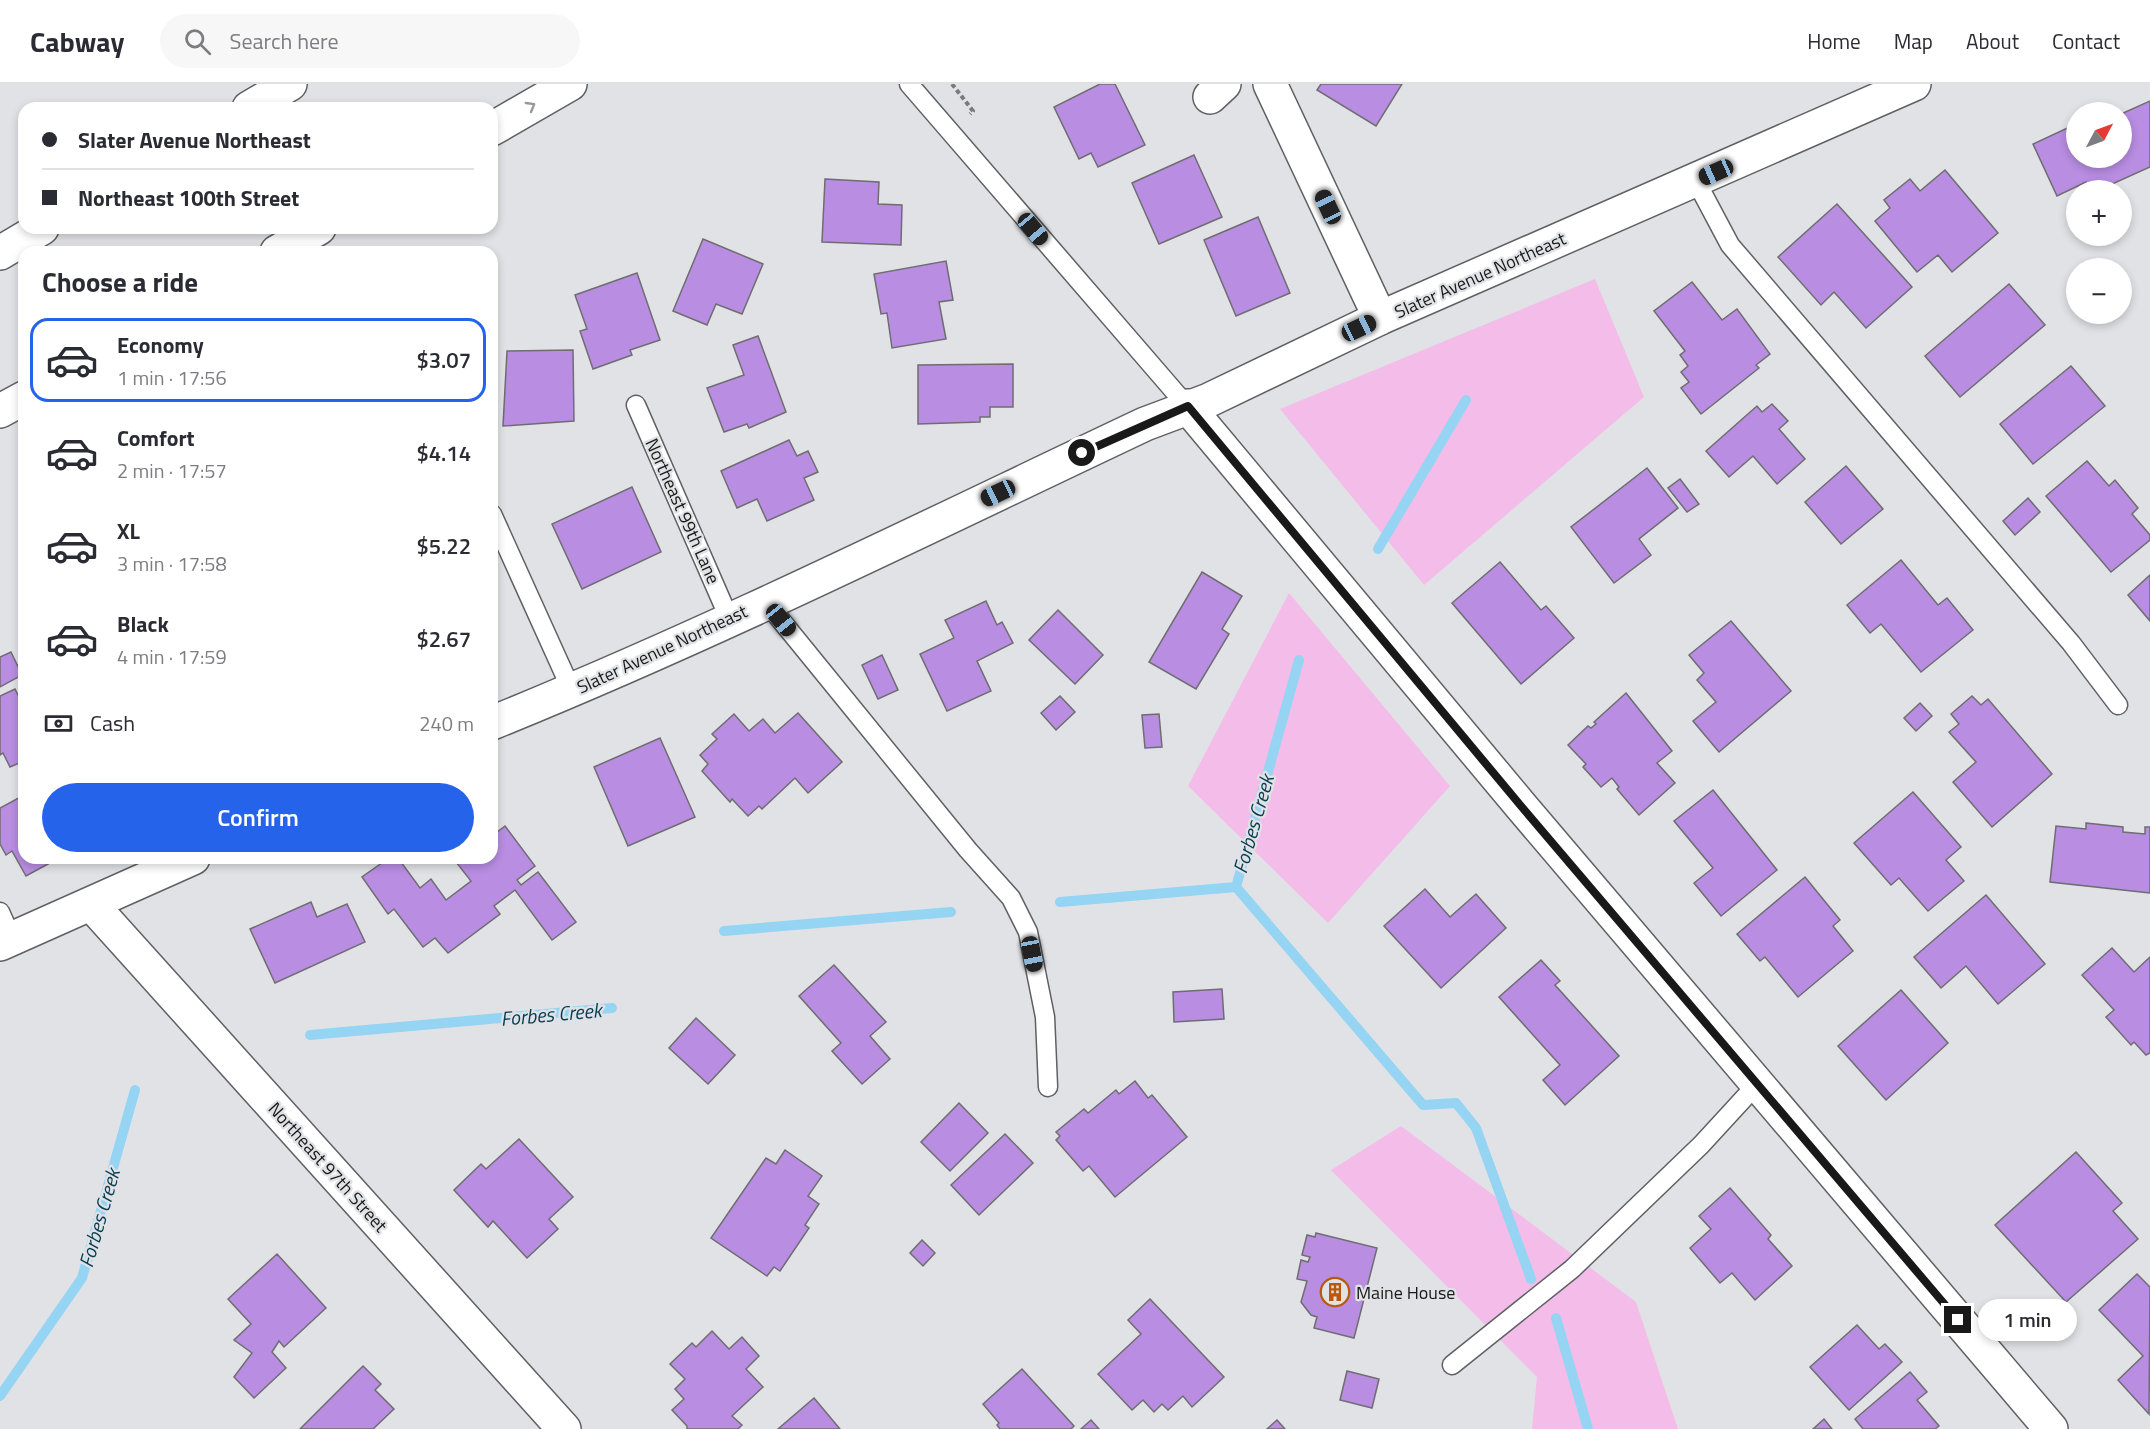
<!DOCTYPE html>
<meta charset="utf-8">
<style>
body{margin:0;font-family:"Titillium Web",sans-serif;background:#f7f7f7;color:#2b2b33;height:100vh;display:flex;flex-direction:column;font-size:22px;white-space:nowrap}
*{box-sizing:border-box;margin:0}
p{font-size:20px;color:#7c7c81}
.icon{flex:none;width:33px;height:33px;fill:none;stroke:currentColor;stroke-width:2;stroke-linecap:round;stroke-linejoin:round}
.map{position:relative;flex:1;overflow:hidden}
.panel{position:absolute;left:18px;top:162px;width:480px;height:618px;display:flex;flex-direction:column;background:#fff;border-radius:18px;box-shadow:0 3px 9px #0003}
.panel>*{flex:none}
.guide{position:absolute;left:18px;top:18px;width:480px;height:132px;border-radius:18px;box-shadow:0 3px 9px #0003;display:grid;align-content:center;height:132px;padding:0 24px;background:#fff}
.needle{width:39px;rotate:49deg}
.buttons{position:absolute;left:2066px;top:18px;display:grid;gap:12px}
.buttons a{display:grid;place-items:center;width:66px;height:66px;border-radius:50%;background:#fff;box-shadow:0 3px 9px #0003;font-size:30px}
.end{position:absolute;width:27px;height:27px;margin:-14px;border:8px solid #19191a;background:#fff;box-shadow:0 0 0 3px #fff}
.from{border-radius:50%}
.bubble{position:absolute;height:42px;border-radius:21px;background:#fff;box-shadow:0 3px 9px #0003;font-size:20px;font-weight:600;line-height:42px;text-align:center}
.car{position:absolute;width:18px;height:36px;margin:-18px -9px;border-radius:8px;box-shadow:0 0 4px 2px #0007;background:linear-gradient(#222 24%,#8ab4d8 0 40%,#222 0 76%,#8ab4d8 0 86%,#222 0)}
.guide b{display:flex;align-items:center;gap:21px;height:57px;font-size:22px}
.guide b+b{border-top:2px solid #e1e1e2}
.guide i{width:15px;height:15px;background:#2b2b33}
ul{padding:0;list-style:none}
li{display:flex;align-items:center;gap:18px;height:84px;margin:0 12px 9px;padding:0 12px;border:3px solid transparent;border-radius:18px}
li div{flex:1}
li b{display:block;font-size:22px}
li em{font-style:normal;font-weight:600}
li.current{border-color:#2563eb}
li>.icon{width:54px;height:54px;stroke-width:1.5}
h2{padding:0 24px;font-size:27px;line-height:72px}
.pay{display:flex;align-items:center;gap:15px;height:66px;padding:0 24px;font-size:22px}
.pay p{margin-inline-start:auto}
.button{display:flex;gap:12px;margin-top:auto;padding:12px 24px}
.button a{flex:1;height:69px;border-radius:36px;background:#2563eb;color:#fff;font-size:24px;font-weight:600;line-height:69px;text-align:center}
header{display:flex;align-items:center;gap:36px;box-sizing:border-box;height:84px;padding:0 30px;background:#fff;border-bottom:2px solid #e1e1e2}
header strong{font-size:28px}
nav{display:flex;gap:33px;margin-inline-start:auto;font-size:21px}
.search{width:420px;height:54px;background:#f7f7f7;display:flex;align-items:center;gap:15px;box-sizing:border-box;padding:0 21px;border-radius:33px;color:#7c7c81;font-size:22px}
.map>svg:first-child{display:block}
.green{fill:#f3bce9}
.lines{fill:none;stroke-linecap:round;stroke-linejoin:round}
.stream{stroke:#95d5f3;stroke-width:10}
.building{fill:#b88de2;stroke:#6f6d71;stroke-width:1.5}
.lane-casing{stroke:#5f6063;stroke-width:21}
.street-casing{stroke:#5f6063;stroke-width:36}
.secondary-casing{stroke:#5f6063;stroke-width:36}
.highway-casing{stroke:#5f6063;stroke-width:36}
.path{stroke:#7a7a7d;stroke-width:4;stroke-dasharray:4.5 3;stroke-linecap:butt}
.lane{stroke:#fff;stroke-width:18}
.street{stroke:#fff;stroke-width:33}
.secondary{stroke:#fff;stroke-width:33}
.highway{stroke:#fff;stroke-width:33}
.oneway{stroke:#989898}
.route{stroke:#19191a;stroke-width:8}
.labels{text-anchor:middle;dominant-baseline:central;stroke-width:4.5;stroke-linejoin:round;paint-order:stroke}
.street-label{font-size:18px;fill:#19191a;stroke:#e1e2e6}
.poi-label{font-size:18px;fill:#19191a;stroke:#e1e2e6;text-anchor:start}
.water-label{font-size:20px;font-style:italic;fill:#053d51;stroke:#e1e2e6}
</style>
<header>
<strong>Cabway</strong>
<div class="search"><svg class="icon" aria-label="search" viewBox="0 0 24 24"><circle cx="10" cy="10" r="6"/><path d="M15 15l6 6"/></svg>Search here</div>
<nav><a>Home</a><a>Map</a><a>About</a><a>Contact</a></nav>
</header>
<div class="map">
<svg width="2150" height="1345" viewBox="0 0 2150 1345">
<rect width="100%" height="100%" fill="#e1e2e6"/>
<!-- green -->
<g class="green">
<polygon points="1595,195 1644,313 1424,501 1280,325"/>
<polygon points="1289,509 1450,702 1328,839 1188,702"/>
<polygon points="1401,1042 1636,1218 1678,1345 1532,1345 1537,1293 1331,1086"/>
</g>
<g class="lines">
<!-- stream -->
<g class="stream">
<polyline points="1378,465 1466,316"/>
<polyline points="1236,803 1423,1021 1456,1019 1476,1044 1531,1195"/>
<polyline points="1060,818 1236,803 1299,576"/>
<polyline points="724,847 951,828"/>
<polyline points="310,951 612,924"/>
<polyline points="1556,1234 1588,1345"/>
<polyline points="0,1312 82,1194 135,1006"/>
</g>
</g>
<!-- building -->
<g class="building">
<polygon points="1100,0 1115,0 1145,61 1098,83 1091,69 1079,75 1054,23"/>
<polygon points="1321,0 1402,0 1376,42 1317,6"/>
<polygon points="2150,17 2150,83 2099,106 2090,106 2086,98 2057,112 2033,60 2074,41 2076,74 2121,74 2121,30"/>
<polygon points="1194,71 1222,133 1159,160 1132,99"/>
<polygon points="1945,86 1998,149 1952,188 1938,171 1917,188 1875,137 1890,124 1884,116 1910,95 1920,107"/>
<polygon points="825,95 879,98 878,120 902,121 901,161 822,158"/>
<polygon points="1837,120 1912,203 1866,244 1834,208 1821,221 1778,173"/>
<polygon points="1258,133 1290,209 1236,232 1204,156"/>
<polygon points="703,155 763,180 742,230 716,220 707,241 673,227"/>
<polygon points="946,177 953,216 939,218 946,255 892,264 887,229 881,230 874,190"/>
<polygon points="637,189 660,256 630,266 632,271 593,285 580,247 587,245 575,211"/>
<polygon points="1692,198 1722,236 1737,225 1770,270 1756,281 1759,284 1701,330 1681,304 1689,298 1681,288 1688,282 1680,271 1685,267 1654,227"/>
<polygon points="2009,200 2045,241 1960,313 1925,272"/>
<polygon points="758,252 786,328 749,344 747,340 724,348 707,304 744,291 733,261"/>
<polygon points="573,266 574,337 503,342 507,267"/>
<polygon points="1013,280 1013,323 990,323 990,333 980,333 980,338 918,340 918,281"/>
<polygon points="2071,282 2105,322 2033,380 2000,340"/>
<polygon points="1772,320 1788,337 1779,345 1805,375 1777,400 1753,372 1729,393 1706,367 1757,322 1762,328"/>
<polygon points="789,356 797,372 808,367 818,388 804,394 814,416 767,437 757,415 737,424 721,387"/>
<polygon points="2087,377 2109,402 2115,396 2138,424 2132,430 2150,451 2150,456 2111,488 2046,412"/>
<polygon points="1846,382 1883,425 1841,460 1805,418"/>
<polygon points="1647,384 1678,424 1639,455 1651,471 1614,499 1571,443"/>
<polygon points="1680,395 1699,420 1687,428 1668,404"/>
<polygon points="632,403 661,468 582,505 552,440"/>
<polygon points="2028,414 2040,428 2015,451 2003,437"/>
<polygon points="1901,476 1938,521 1947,514 1973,546 1921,588 1881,540 1870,549 1847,521"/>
<polygon points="1500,478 1541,526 1546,522 1574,554 1521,600 1452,519"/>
<polygon points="1202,488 1242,512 1222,545 1229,550 1196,605 1149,578"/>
<polygon points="2150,491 2150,537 2128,511"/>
<polygon points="986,517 997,541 1002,538 1013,559 977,577 991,607 947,627 920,570 954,554 945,536"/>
<polygon points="1058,526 1103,571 1075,600 1029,556"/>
<polygon points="1731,537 1791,607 1719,668 1693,637 1716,618 1697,596 1704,589 1689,571"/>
<polygon points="11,568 22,591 0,603 0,573"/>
<polygon points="882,571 898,606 878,615 862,581"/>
<polygon points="15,605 24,623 24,677 10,683 3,669 0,671 0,612"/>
<polygon points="1626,609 1672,667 1657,679 1675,699 1639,731 1617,705 1619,703 1612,694 1601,703 1583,683 1586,680 1568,661 1588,642 1591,644 1596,640 1594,638"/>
<polygon points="1060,612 1075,628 1056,646 1041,629"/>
<polygon points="1972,612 1981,621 1988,615 2052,690 1992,743 1953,698 1976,678 1949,648 1959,640 1951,630"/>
<polygon points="1920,619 1932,632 1916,647 1904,634"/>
<polygon points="798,629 842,678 808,709 795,694 762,725 759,722 748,732 732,715 730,718 702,687 708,680 700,671 717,655 712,650 734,630 749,647 763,635 775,649"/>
<polygon points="1159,630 1162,663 1145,664 1142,631"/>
<polygon points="660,654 695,733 628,762 594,683"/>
<polygon points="1713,706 1777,786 1721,832 1694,799 1713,784 1674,737"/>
<polygon points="1913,708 1961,763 1946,776 1964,797 1928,827 1899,794 1891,801 1854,759"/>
<polygon points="24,711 24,774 59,774 26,792 12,767 6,771 0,760 0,724"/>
<polygon points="2086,739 2123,743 2123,748 2145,750 2145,743 2150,743 2150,809 2050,798 2056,742 2086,745"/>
<polygon points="505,742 535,782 517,796 521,801 538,788 576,838 552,856 515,806 494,822 500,830 448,869 435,854 423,863 394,825 388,830 362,793 389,774 398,774 420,804 431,795 446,816 471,797 456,778 462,774 492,774 492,752"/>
<polygon points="1805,793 1840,836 1833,842 1853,867 1798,913 1765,873 1760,877 1737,850"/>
<polygon points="1425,805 1450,833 1476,810 1506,844 1441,904 1384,842"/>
<polygon points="1986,811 2045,880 1998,920 1966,882 1941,904 1914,873"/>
<polygon points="311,818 317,833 347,820 365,858 275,899 250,845"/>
<polygon points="2112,864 2134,888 2150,873 2150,969 2146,971 2134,958 2131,961 2106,933 2114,926 2082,891"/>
<polygon points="1541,876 1560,897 1555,901 1619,972 1565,1021 1543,996 1560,981 1499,913"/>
<polygon points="834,881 886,938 870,952 890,975 862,1000 832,967 841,959 799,912"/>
<polygon points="1222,905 1224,935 1174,938 1173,908"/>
<polygon points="1901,906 1948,959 1886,1016 1838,962"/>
<polygon points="696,934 735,971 708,1000 669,964"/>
<polygon points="1135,997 1148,1014 1152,1011 1187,1053 1115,1113 1089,1082 1083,1087 1056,1056 1060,1052 1056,1048 1084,1025 1088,1029 1116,1006 1119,1010"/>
<polygon points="959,1019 988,1049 950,1087 921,1058"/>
<polygon points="1005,1050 1033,1079 979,1131 951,1101"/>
<polygon points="519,1055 573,1113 549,1135 558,1145 527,1174 493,1137 488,1143 454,1106 481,1080 486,1085"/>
<polygon points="785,1066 822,1092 808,1112 819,1120 805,1141 809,1144 780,1187 774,1183 767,1192 711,1154 766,1074 776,1080"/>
<polygon points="2076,1068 2122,1119 2113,1127 2138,1155 2066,1218 1995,1141"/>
<polygon points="1730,1104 1771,1151 1768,1155 1792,1182 1755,1216 1732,1189 1720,1199 1690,1164 1711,1145 1699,1132"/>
<polygon points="1316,1149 1377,1164 1354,1254 1314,1244 1317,1233 1311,1231 1301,1218 1307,1197 1297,1195 1301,1176 1308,1178 1310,1173 1302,1171 1307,1151 1315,1153"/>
<polygon points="922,1156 935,1169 923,1182 910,1169"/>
<polygon points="277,1170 326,1224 284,1263 279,1257 272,1268 286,1284 254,1314 234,1293 252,1269 234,1256 251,1240 228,1215"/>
<polygon points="2137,1190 2150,1203 2149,1330 2118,1296 2143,1272 2099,1226"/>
<polygon points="1150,1215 1224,1293 1192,1323 1183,1312 1168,1326 1162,1320 1154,1328 1143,1316 1132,1326 1098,1290 1141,1250 1128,1236"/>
<polygon points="1857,1241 1879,1265 1885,1260 1902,1278 1849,1326 1810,1283"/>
<polygon points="712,1247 729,1265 742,1253 759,1272 746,1285 763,1303 732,1332 742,1341 738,1345 687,1345 687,1342 672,1326 684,1315 675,1305 685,1295 670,1280 692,1259 696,1263"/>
<polygon points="363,1282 381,1300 375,1306 394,1325 373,1345 300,1345"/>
<polygon points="1022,1285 1074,1342 1071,1345 1000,1345 997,1341 999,1339 983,1320"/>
<polygon points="1347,1287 1379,1295 1372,1324 1340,1316"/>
<polygon points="1910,1288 1927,1308 1917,1316 1939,1342 1935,1345 1863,1345 1855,1335"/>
<polygon points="814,1314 840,1345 778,1345"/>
<polygon points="1824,1335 1832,1345 1813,1345"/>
<polygon points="1091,1336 1099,1345 1081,1345"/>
<polygon points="1277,1336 1285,1345 1267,1345"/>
</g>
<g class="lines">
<!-- lane casing -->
<g class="lane-casing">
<g id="lane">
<polyline points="909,0 1187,322"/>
<polyline points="1696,97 1730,161 2071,559 2118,621"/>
<polyline points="636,321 729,534"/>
<polyline points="492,430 572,607"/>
<polyline points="766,518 968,766 1011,814 1028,848 1045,933 1048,1003"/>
<polyline points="0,828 12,855"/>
<polyline points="1452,1281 1572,1185 1701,1061 1758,999"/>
</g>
</g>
<!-- street casing -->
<g class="street-casing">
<g id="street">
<polyline points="1270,0 1380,234"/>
<polyline points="1210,13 1224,0"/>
<path d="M492,639C714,549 929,442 1145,340L1209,316L1380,234L1914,0"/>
<polyline points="92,821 564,1345"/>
<polyline points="0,860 193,774"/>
</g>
</g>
<!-- secondary casing -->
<g class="secondary-casing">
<polyline id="secondary" points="1187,322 1521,722 2051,1345"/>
</g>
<!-- highway casing -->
<g class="highway-casing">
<g id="highway">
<polyline points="249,24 290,0"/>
<polyline points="492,45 570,0"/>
<polyline points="277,168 319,144"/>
<polyline points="0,169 42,144"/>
<polyline points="0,327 24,314"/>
</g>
</g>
<!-- path -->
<polyline class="path" points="952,0 973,27 970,30"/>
<!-- lane -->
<use href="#lane" class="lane"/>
<!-- street -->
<use href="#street" class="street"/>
<!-- secondary -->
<use href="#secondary" class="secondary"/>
<!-- highway -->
<use href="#highway" class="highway"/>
</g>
<!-- one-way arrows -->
<defs><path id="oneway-chevron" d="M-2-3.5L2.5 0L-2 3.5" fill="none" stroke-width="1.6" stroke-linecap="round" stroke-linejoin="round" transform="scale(1.5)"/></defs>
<use class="oneway" href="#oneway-chevron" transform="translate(531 22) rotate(-30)"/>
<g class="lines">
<!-- route -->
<polyline class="route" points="1082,369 1188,322 1521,722 1958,1236"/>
</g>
<!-- icons -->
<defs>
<g id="building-ring" transform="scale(1.5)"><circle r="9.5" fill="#e1e2e6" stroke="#b85910" stroke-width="1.5"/><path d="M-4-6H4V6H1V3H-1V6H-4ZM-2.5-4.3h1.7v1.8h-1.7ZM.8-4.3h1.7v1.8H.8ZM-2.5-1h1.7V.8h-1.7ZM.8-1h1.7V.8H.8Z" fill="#b85910"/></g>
</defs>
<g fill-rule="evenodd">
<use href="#building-ring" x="1335" y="1208"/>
</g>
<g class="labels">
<!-- street labels -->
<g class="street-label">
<text transform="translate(1480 191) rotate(-24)">Slater Avenue Northeast</text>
<text transform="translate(683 427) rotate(66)">Northeast 99th Lane</text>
<text transform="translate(662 565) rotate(-25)">Slater Avenue Northeast</text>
<text transform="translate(328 1083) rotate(48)">Northeast 97th Street</text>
</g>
<!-- poi labels -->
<g class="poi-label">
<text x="1356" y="1208">Maine House</text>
</g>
<!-- water labels -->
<g class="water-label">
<text transform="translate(1253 740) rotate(-74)">Forbes Creek</text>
<text transform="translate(551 930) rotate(-5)">Forbes Creek</text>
<text transform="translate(99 1134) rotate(-74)">Forbes Creek</text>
</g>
</g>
</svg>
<div class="buttons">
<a><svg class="needle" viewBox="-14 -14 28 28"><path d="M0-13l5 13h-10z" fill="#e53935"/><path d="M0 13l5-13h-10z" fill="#7c7c81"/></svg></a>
<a>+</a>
<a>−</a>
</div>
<i class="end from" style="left:1082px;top:369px"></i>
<i class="end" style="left:1958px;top:1236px"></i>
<div class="bubble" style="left:1978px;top:1215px;width:99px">1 min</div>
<i class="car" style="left:1716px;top:88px;rotate:246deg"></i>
<i class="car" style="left:1328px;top:123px;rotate:335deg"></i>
<i class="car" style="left:1033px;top:145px;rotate:140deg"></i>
<i class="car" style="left:1359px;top:244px;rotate:65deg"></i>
<i class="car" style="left:998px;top:409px;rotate:245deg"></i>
<i class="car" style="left:781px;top:536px;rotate:141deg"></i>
<i class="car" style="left:1032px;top:870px;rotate:169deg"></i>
<div class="guide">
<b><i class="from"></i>Slater Avenue Northeast</b>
<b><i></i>Northeast 100th Street</b>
</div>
<section class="panel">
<h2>Choose a ride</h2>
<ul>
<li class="current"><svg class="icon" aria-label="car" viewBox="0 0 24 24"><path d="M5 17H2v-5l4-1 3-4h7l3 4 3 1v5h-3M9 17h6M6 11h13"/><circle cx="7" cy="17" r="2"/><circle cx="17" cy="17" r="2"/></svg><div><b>Economy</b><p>1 min · 17:56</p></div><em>$3.07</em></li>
<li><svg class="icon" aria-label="car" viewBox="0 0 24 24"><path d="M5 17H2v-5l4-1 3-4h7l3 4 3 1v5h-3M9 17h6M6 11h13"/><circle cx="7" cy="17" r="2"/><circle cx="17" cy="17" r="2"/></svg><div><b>Comfort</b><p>2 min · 17:57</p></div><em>$4.14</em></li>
<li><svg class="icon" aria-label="car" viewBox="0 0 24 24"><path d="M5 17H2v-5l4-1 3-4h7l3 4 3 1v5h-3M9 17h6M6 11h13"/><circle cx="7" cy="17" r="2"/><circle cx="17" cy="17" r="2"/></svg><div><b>XL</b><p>3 min · 17:58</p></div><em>$5.22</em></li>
<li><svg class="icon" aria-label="car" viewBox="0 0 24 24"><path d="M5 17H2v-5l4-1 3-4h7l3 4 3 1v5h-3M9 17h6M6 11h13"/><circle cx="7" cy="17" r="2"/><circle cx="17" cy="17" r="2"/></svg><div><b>Black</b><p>4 min · 17:59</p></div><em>$2.67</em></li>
</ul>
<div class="pay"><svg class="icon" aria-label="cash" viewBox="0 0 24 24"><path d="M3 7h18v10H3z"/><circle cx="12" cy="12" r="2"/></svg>Cash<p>240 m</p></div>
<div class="button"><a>Confirm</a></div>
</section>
</div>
